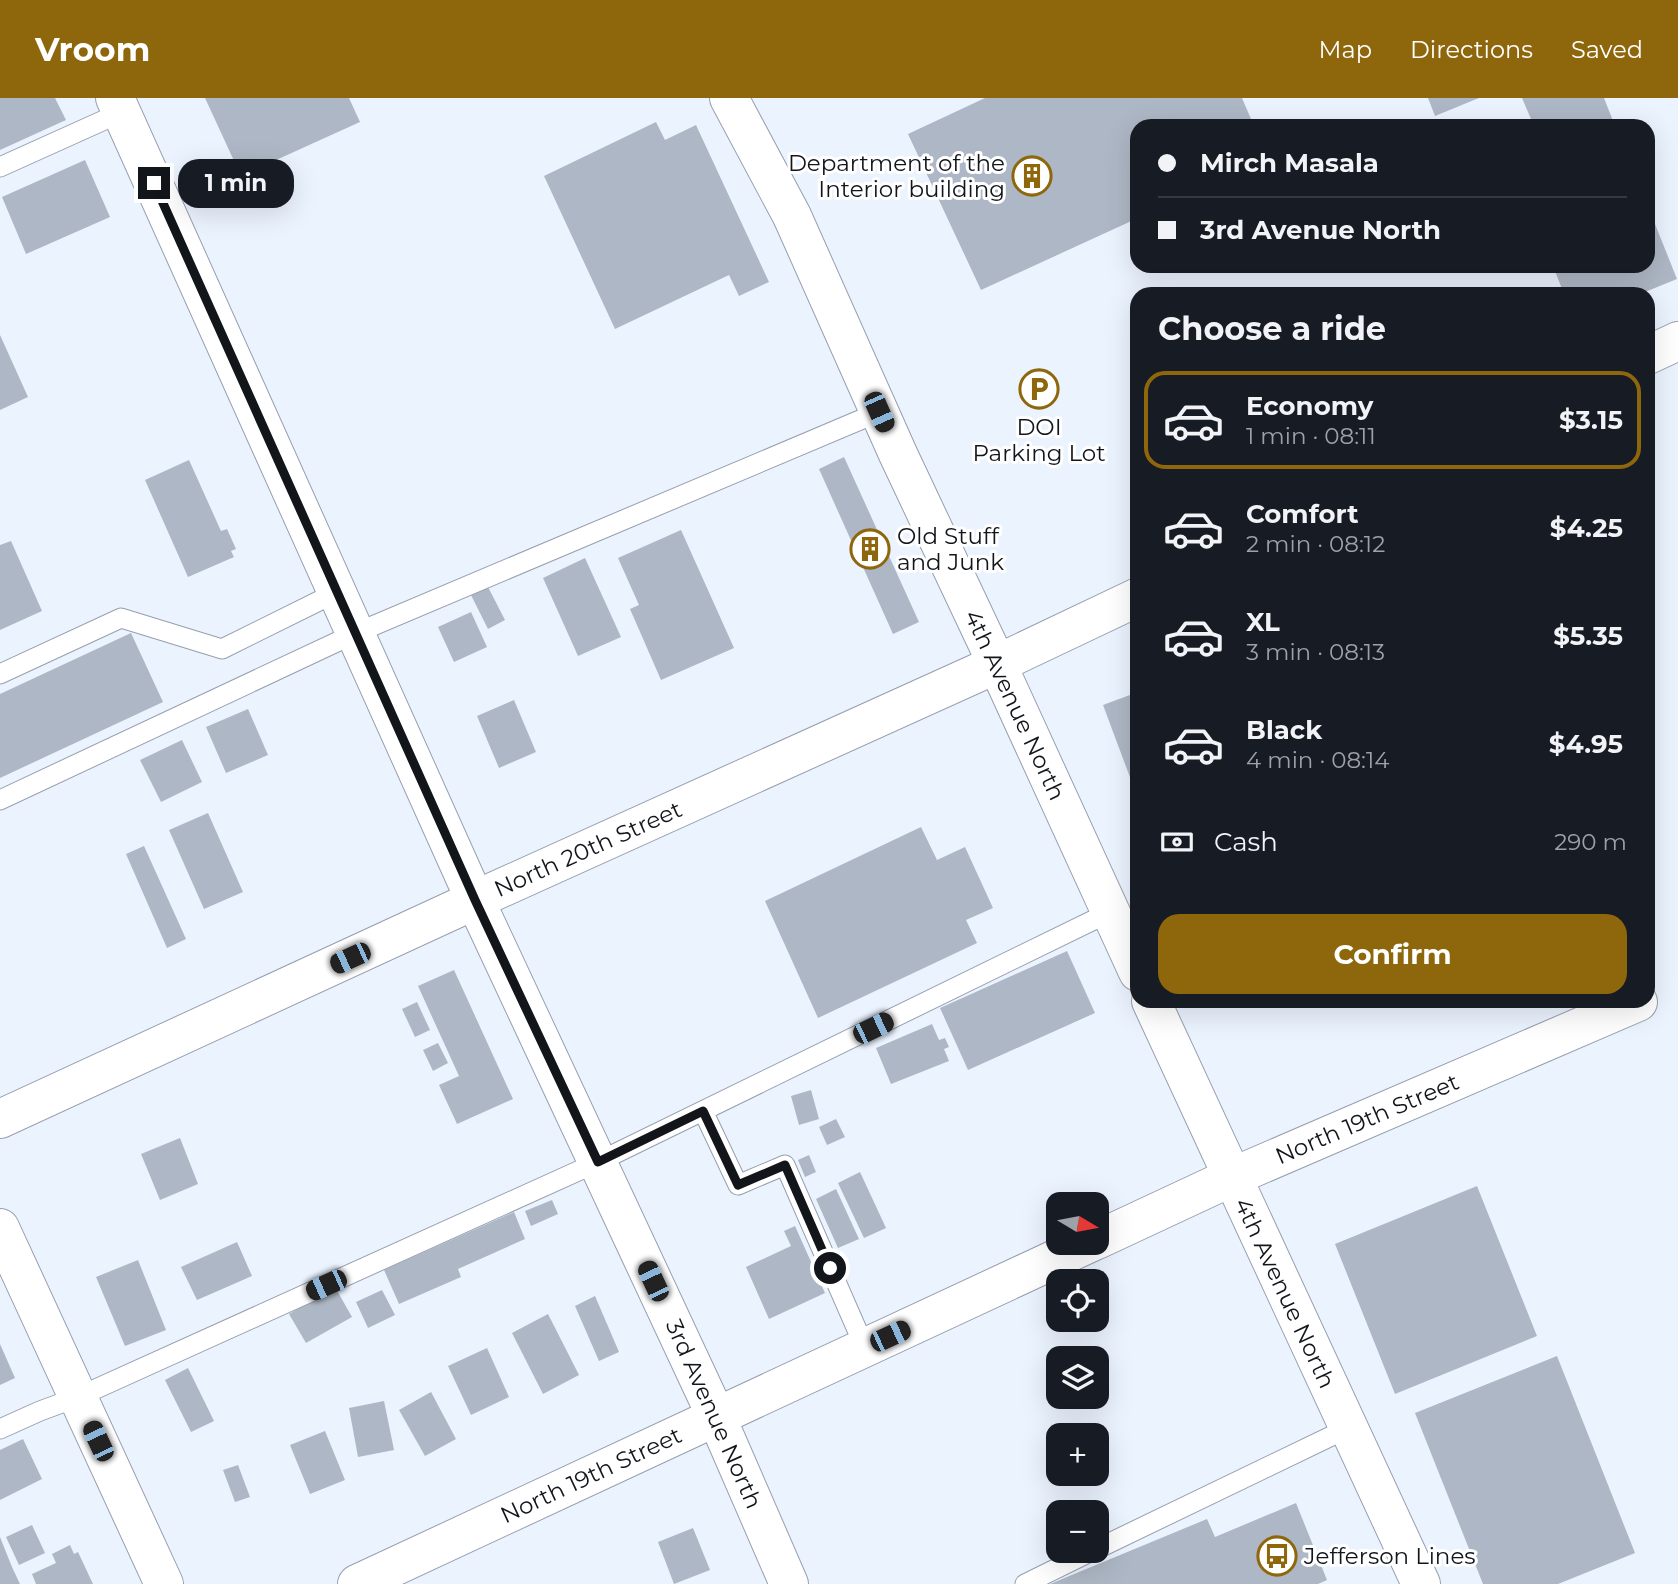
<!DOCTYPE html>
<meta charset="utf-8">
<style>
body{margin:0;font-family:Montserrat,sans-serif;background:#242831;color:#f1f3f6;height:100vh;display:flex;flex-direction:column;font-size:26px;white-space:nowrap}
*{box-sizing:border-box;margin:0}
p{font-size:23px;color:#9ea1a6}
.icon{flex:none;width:38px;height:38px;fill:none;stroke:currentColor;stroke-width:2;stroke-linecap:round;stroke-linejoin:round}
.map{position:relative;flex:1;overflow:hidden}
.panel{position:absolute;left:1130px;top:189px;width:525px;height:721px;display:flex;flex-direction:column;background:#171b24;border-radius:21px;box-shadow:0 7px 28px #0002}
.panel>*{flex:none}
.hud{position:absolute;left:1130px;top:21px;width:525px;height:154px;border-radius:21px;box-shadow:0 7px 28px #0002;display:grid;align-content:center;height:154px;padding:0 28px;background:#171b24}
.needle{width:46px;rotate:100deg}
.fabs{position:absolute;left:1046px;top:1094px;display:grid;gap:14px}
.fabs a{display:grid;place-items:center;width:63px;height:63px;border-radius:14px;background:#171b24;box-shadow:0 7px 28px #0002;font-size:35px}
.end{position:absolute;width:32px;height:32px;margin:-16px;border:9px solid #12151a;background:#fff;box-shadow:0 0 0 4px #fff}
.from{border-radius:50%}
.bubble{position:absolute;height:49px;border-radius:21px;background:#171b24;box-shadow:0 7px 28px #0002;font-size:23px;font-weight:700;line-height:49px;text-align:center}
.car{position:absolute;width:21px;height:42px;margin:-21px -10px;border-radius:9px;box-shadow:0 0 5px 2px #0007;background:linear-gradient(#222 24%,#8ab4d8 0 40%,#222 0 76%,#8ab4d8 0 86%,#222 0)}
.hud b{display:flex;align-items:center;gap:24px;height:66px;font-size:26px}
.hud b+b{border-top:2px solid #363941}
.hud i{width:18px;height:18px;background:#f1f3f6}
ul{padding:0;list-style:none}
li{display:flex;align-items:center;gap:21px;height:98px;margin:0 14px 10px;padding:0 14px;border:4px solid transparent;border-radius:21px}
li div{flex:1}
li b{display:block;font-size:26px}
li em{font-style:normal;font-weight:700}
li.on{border-color:#8e660b}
li>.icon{width:63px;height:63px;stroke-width:1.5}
h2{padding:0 28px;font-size:32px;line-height:84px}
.pay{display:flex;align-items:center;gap:18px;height:77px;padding:0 28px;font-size:26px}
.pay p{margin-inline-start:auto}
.primary-button{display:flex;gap:14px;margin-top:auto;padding:14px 28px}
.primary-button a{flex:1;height:80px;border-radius:21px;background:#8e660b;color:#fff;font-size:28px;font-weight:700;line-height:80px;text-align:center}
header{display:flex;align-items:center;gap:42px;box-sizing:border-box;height:98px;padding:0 35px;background:#8e660b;color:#fff}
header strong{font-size:33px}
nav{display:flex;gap:38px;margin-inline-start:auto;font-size:24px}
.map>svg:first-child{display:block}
.building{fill:#aeb7c5}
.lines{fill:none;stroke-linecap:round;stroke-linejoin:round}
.service-casing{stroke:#979fae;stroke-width:21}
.minor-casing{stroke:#979fae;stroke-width:40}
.primary-casing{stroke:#979fae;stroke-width:40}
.service{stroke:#fff;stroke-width:19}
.minor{stroke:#fff;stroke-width:38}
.primary{stroke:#fff;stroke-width:38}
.route{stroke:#12151a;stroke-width:9}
.labels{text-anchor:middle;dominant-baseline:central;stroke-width:6;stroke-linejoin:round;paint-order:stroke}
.poi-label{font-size:23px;fill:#12151a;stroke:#fff;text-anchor:start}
.street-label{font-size:23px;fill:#12151a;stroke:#fff}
</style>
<header>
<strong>Vroom</strong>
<nav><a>Map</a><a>Directions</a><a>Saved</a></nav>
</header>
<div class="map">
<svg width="1678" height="1486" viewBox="0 0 1678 1486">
<rect width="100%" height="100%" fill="#ebf3ff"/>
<!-- building -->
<g class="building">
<polygon points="0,0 55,0 66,22 0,52"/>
<polygon points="205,0 349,0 360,24 241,78"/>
<polygon points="985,0 1242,0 1254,28 1138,28 1138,120 981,192 908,36"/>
<polygon points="1428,0 1479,0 1435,18"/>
<polygon points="1522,0 1604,0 1615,28 1534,28"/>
<polygon points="656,24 665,42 696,27 769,184 739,198 729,177 615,231 544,78"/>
<polygon points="85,62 110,119 26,156 2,99"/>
<polygon points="1649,111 1677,181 1640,196 1564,196 1553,168 1648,168"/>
<polygon points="0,237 28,299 0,312"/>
<polygon points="844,359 919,524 893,536 819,371"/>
<polygon points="189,362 221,433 227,431 236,451 231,453 234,459 188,479 145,382"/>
<polygon points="681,432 734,550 661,582 630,511 639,507 618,460"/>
<polygon points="11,443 42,513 0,532 0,447"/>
<polygon points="585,460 621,539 578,558 543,480"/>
<polygon points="488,489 505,522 488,531 471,497"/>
<polygon points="471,514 487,549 454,564 438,529"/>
<polygon points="131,535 163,604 0,680 0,596"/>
<polygon points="1138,594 1138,698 1137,698 1103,607"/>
<polygon points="514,602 536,654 499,670 477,618"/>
<polygon points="248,611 268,657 226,675 206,629"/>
<polygon points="182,642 202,684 161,704 140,662"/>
<polygon points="208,715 243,794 204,811 169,732"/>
<polygon points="921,729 937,762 965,749 993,810 966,822 977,845 818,920 765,803"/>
<polygon points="144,748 186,841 167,850 126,756"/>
<polygon points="1067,853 1095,915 968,972 940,910"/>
<polygon points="454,872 513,1001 457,1026 439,987 459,978 418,888"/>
<polygon points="417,904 430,932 415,939 402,911"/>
<polygon points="932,926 939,942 945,940 949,949 944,951 949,963 891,986 876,950"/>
<polygon points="438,945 448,965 433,973 423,952"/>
<polygon points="811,992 819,1021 799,1027 791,998"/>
<polygon points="836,1021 845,1039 827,1047 819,1029"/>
<polygon points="180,1040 198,1086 160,1102 141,1056"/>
<polygon points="809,1057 816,1074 805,1079 798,1062"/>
<polygon points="860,1074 886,1130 864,1140 838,1085"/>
<polygon points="1477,1088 1537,1238 1395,1296 1335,1146"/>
<polygon points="836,1091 859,1141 838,1150 816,1101"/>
<polygon points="552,1102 558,1116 531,1128 525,1113"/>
<polygon points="514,1114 525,1141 458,1171 461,1179 399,1206 384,1172"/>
<polygon points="795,1128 825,1195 769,1221 746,1169 791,1148 784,1133"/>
<polygon points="237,1144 252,1178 197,1202 181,1169"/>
<polygon points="138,1162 166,1232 125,1248 96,1179"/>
<polygon points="335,1189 352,1219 306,1245 289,1216"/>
<polygon points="382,1192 395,1217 368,1230 356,1204"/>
<polygon points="595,1198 619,1254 599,1263 575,1208"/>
<polygon points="548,1216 579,1277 543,1296 512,1235"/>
<polygon points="0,1246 15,1280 0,1287"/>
<polygon points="487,1250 509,1299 471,1317 448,1268"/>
<polygon points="1557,1258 1635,1455 1558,1486 1483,1486 1415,1315"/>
<polygon points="188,1270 214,1323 191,1334 165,1282"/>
<polygon points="431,1294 456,1341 425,1358 399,1312"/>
<polygon points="384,1303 394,1352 358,1359 349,1310"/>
<polygon points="325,1333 345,1382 310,1396 290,1347"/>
<polygon points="23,1341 42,1381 0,1402 0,1352"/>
<polygon points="238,1367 250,1399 235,1404 223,1372"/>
<polygon points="1296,1405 1327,1482 1318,1486 1050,1486 1207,1421 1215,1439"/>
<polygon points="32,1427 45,1455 19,1467 6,1439"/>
<polygon points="693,1430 710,1472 674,1486 658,1444"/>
<polygon points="0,1439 12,1469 20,1486 0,1486"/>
<polygon points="70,1447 74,1456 78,1454 93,1486 36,1486 32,1476 56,1465 52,1456"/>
</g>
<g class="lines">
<!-- service casing -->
<g class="service-casing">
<g id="service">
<polyline points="0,69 122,14"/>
<polyline points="0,576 121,520 222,551 337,494"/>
<polyline points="0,702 356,535 879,314"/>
<polyline points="703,1013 738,1087 785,1067 865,1250"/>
<polyline points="0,1331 40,1313 78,1299 598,1064 1110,814"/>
<polyline points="1097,1451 1348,1330"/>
<polyline points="1025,1486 1094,1452"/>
</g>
</g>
<!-- minor casing -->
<g class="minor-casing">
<g id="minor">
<polyline points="115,0 475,802 716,1318 789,1486"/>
<polyline points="1648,257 1678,243"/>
<polyline points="0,1021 475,802 997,566 1138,499"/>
<polyline points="0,1130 164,1486"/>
<polyline points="1097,1142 1232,1079 1638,904"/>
<polyline points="357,1486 1092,1144"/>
</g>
</g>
<!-- primary casing -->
<g class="primary-casing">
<g id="primary">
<polyline points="729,0 792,118 898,356 997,566 1138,874"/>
<polyline points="1151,903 1421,1486"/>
</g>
</g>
<!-- service -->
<use href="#service" class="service"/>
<!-- minor -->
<use href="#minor" class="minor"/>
<!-- primary -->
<use href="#primary" class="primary"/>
</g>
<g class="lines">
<!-- route -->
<polyline class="route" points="154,85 475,802 598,1064 703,1013 738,1087 785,1067 830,1170"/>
</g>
<!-- icons -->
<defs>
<g id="building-ring" transform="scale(2.0125)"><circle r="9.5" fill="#fff" stroke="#8e660b" stroke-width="1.5"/><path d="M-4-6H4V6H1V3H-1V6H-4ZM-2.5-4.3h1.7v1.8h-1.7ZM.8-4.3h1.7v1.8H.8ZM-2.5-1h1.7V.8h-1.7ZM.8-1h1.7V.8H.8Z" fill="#8e660b"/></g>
<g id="parking-ring" transform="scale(2.0125)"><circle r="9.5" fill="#fff" stroke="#8e660b" stroke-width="1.5"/><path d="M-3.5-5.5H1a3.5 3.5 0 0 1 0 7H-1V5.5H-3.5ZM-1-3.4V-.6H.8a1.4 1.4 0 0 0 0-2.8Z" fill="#8e660b"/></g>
<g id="bus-ring" transform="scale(2.0125)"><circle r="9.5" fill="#fff" stroke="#8e660b" stroke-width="1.5"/><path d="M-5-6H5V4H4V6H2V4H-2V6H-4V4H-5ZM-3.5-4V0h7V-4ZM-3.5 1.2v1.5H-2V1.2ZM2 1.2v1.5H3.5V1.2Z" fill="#8e660b"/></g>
</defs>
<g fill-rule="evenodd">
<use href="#building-ring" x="1032" y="78"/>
<use href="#parking-ring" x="1039" y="291"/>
<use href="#building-ring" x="870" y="451"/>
<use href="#bus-ring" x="1277" y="1458"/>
</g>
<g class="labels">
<!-- poi labels -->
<g class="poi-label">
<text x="1005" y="65" text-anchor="end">Department of the<tspan x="1005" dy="26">Interior building</tspan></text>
<text x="1039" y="329" text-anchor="middle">DOI<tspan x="1039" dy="26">Parking Lot</tspan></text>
<text x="897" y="438">Old Stuff<tspan x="897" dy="26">and Junk</tspan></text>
<text x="1304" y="1458">Jefferson Lines</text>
</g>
<!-- street labels -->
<g class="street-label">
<text transform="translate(1015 607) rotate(65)">4th Avenue North</text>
<text transform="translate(588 751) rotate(-24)">North 20th Street</text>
<text transform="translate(1367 1021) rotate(-23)">North 19th Street</text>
<text transform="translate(1285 1195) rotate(65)">4th Avenue North</text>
<text transform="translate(714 1316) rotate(66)">3rd Avenue North</text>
<text transform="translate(591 1377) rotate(-25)">North 19th Street</text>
</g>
</g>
</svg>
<div class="fabs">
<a><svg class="needle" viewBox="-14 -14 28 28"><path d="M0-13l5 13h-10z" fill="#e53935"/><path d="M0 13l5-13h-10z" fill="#9ea1a6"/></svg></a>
<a><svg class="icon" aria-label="locate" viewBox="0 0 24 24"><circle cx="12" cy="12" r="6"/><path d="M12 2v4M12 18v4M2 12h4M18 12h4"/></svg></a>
<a><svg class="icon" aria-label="layers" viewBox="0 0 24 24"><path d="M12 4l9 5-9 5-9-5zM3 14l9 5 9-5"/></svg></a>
<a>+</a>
<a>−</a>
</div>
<i class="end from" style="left:830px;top:1170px"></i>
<i class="end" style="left:154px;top:85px"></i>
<div class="bubble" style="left:178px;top:61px;width:116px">1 min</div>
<i class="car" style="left:879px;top:314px;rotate:156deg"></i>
<i class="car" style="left:350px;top:860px;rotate:245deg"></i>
<i class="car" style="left:873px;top:930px;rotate:64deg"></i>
<i class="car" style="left:653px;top:1183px;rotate:335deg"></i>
<i class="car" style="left:326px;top:1187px;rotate:246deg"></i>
<i class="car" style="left:890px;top:1238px;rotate:65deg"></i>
<i class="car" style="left:98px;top:1343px;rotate:335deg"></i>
<div class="hud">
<b><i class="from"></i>Mirch Masala</b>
<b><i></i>3rd Avenue North</b>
</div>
<section class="panel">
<h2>Choose a ride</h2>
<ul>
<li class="on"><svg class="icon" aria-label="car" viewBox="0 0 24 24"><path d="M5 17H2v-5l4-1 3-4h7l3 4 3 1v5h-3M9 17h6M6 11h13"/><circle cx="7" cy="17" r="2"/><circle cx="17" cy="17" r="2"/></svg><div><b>Economy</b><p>1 min · 08:11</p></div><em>$3.15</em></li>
<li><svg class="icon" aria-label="car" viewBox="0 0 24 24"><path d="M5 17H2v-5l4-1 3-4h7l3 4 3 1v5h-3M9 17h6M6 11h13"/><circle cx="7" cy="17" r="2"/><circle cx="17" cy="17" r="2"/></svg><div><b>Comfort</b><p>2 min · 08:12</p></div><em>$4.25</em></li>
<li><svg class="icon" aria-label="car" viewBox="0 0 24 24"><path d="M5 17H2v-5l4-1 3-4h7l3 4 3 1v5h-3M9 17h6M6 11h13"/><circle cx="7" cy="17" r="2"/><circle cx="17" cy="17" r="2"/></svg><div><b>XL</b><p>3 min · 08:13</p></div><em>$5.35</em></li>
<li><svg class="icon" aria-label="car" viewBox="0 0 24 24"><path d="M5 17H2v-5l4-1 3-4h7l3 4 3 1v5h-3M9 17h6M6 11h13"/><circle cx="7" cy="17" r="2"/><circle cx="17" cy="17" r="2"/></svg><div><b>Black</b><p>4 min · 08:14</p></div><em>$4.95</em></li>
</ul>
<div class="pay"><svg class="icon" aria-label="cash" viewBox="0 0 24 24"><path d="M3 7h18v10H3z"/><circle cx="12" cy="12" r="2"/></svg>Cash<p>290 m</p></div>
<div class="primary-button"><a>Confirm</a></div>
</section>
</div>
